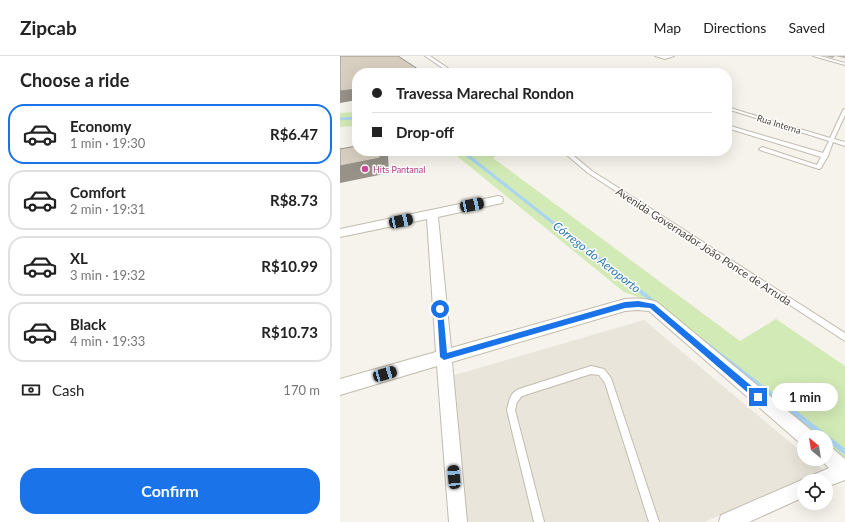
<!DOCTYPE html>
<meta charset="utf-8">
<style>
body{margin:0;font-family:Lato,sans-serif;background:#f2f2f2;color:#222;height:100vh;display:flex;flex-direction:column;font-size:15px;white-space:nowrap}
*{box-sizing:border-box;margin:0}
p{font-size:13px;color:#767676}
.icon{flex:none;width:22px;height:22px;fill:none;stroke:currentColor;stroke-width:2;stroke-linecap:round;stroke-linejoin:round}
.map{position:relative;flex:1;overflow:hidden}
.drawer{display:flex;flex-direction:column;background:#fff;width:340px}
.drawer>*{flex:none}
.hud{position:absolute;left:12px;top:12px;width:380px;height:88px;border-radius:16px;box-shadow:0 4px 16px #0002;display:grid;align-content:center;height:88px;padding:0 20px;background:#fff}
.needle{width:26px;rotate:330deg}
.tools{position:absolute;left:457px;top:374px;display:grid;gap:8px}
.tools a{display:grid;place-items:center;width:36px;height:36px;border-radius:50%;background:#fff;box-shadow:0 4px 16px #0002;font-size:20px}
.end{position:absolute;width:18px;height:18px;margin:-9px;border:5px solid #1a73e8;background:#fff;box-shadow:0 0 0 2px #fff}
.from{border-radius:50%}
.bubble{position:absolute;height:28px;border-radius:14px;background:#fff;box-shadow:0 4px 16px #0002;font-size:13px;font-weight:700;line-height:28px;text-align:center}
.car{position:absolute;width:12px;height:24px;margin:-12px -6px;border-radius:5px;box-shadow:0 0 3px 1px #0007;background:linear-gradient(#222 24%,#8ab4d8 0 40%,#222 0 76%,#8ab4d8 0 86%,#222 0)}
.hud b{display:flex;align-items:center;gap:14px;height:38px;font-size:15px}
.hud b+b{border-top:1px solid #e0e0e0}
.hud i{width:10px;height:10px;background:#222}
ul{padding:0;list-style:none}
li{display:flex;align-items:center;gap:12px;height:60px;margin:0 8px 6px;padding:0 12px;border:2px solid #e0e0e0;border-radius:16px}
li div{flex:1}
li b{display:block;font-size:15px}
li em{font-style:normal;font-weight:700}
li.selected{border-color:#1a73e8}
li>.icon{width:36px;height:36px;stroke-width:1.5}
h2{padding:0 20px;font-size:18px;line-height:48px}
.pay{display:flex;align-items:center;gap:10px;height:44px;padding:0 20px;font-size:15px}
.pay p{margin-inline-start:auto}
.action{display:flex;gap:8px;margin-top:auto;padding:8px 20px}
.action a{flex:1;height:46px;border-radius:16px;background:#1a73e8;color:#fff;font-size:16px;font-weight:700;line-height:46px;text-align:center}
header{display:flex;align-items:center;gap:24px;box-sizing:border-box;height:56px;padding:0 20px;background:#fff;border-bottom:1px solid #e0e0e0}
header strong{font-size:19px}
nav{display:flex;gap:22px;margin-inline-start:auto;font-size:14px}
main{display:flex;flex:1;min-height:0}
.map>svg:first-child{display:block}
.residential{fill:#eae5da}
.green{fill:#d2eab5}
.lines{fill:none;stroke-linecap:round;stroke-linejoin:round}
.stream-far3{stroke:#a9d4f2;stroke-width:2.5}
.stream-far2{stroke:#a9d4f2;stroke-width:3}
.stream-far1{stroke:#a9d4f2;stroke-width:4}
.stream{stroke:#a9d4f2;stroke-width:5}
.lane-casing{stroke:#c2bbae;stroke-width:2}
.street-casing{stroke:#c2bbae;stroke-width:2}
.lane{fill:#fff;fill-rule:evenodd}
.street{fill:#fff;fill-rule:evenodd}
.wall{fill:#bab2a6}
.shaded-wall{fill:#979187}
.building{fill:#d8cfc1;stroke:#979187}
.route{fill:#1a73e8}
.hotel-dot{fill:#d1479c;stroke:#fff;stroke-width:1.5}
.labels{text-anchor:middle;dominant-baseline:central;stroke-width:3;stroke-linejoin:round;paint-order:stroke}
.far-street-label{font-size:9px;fill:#4b4439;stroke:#fff}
.far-hotel-label{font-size:9px;fill:#b23c85;stroke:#fff;text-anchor:start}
.street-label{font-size:11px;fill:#4b4439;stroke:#fff}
.water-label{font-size:12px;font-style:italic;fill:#2e7ab2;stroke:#fff}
</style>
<header>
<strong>Zipcab</strong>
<nav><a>Map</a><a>Directions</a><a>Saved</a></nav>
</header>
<main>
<section class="drawer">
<h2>Choose a ride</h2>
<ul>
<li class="selected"><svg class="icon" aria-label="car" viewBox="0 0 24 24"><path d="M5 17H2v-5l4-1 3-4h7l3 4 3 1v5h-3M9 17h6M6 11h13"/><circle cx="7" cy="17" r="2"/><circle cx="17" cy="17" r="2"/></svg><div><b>Economy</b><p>1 min · 19:30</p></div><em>R$6.47</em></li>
<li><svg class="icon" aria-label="car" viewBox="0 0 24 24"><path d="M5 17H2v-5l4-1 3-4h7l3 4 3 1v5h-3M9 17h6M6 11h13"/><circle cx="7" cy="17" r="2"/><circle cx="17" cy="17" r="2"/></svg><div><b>Comfort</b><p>2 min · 19:31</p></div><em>R$8.73</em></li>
<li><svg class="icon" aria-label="car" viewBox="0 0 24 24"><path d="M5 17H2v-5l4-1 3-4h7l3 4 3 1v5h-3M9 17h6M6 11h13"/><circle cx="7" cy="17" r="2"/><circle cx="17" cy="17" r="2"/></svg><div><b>XL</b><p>3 min · 19:32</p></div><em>R$10.99</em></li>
<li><svg class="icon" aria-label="car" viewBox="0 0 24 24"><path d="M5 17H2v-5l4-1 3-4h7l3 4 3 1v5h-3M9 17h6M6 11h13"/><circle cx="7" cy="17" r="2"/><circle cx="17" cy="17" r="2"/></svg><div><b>Black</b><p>4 min · 19:33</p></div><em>R$10.73</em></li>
</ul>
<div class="pay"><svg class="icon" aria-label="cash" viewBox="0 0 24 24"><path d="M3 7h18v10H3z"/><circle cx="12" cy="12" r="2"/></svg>Cash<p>170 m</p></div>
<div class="action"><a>Confirm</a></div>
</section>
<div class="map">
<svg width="505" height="466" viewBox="0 0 505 466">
<rect width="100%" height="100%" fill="#f6f3ec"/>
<!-- residential -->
<polygon class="residential" points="304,264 464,398 464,403 470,403 483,414 365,466 123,466 111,320"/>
<!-- green -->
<g class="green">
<polygon points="17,56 17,70 0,71 0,57"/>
<polygon points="103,95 165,95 153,102 400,285 436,263 505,310 505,407 486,391 486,381 474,381 309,245 284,236 117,100"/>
</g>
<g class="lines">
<!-- stream-far3 -->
<polyline class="stream-far3" points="0,63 17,62"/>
<!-- stream-far2 -->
<polyline class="stream-far2" points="122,95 230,180"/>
<!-- stream-far1 -->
<g class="stream-far1">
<polyline points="229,179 315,247"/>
<polyline points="364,286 391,307"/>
</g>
<!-- stream -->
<g class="stream">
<polyline points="389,306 486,381"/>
<polyline points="486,381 505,396"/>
</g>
<!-- lane casing -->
<g class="lane-casing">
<g id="lane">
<polygon points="85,0 90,0 115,17 110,17"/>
<polygon points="315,0 334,0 325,3"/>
<polygon points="473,0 480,0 505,7 505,9"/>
<polygon points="387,51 490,82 503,54 505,53 505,59 494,83 505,86 505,90 493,86 488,100 481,112 479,113 420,94 419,93 422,91 477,109 481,101 387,72 387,69 483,97 489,85 387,53"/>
<polygon points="222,95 228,95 252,115 505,277 505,285 248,117"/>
<path d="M251,310L264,313L271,322L319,466H309L265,327L259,319L251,318L182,340L177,346L175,354L204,466H194L167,354C169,345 170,337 179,333Z"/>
</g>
</g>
<!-- street casing -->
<g class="street-casing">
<g id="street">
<path d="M158,140L162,141L163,144L162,147L98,161L111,292L285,243C296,242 306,242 317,246L472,375L474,381H464V388L460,387L309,255L298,254L285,255L112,306L127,466H109L97,310L0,339V323L96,296L87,163L0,181V173Z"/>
<polygon points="486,390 492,392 505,403 505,424 486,431 486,425 470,425 473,419 489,412 480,403 486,403"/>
<polygon points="464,423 469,425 464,425 464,441 409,466 379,466 381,459"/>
</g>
</g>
<!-- lane -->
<use href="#lane" class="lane"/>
<!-- street -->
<use href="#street" class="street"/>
</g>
<!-- wall -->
<g class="wall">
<polygon points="485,0 495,0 493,2"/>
<polygon points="495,0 505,0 505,2"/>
</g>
<!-- shaded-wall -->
<g class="shaded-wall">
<polygon points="17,33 17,44 0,47 0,35"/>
<polygon points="40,95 45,95 48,100 49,117 0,127 0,110"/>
</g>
<!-- building -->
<g class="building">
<polygon points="0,0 58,0 84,17 17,17 17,33 0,35"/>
<polygon points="17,90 17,95 40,95 40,102 0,110 0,93"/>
</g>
<!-- route -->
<polygon class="route" points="298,245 314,248 421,338 421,343 415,343 310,252 298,251 285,252 104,304 100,301 97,253 100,250 103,253 107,297 285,246"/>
<!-- markers -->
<circle class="hotel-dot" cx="25" cy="113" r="4"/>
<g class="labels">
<!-- far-street labels -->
<g class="far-street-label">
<text transform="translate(439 68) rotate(17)">Rua Interna</text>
</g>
<!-- far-hotel labels -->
<g class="far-hotel-label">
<text x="33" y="113">Hits Pantanal</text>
</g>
<!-- street labels -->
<g class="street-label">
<text transform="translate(364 190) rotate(33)">Avenida Governador João Ponce de Arruda</text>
</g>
<!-- water labels -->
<g class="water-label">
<text transform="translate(257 201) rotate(38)">Córrego do Aeroporto</text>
</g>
</g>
</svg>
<div class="tools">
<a><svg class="needle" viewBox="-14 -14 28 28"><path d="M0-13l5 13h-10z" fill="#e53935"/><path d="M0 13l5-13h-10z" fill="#767676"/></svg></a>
<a><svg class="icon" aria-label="locate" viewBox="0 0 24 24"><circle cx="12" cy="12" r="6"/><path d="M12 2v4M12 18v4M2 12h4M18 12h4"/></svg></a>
</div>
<i class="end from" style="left:100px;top:253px"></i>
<i class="end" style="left:418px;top:341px"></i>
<div class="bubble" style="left:432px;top:327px;width:66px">1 min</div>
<i class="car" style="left:132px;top:149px;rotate:78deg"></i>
<i class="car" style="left:61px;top:165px;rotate:78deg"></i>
<i class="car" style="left:45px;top:318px;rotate:74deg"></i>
<i class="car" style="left:114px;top:421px;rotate:355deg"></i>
<div class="hud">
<b><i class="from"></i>Travessa Marechal Rondon</b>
<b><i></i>Drop-off</b>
</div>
</div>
</main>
